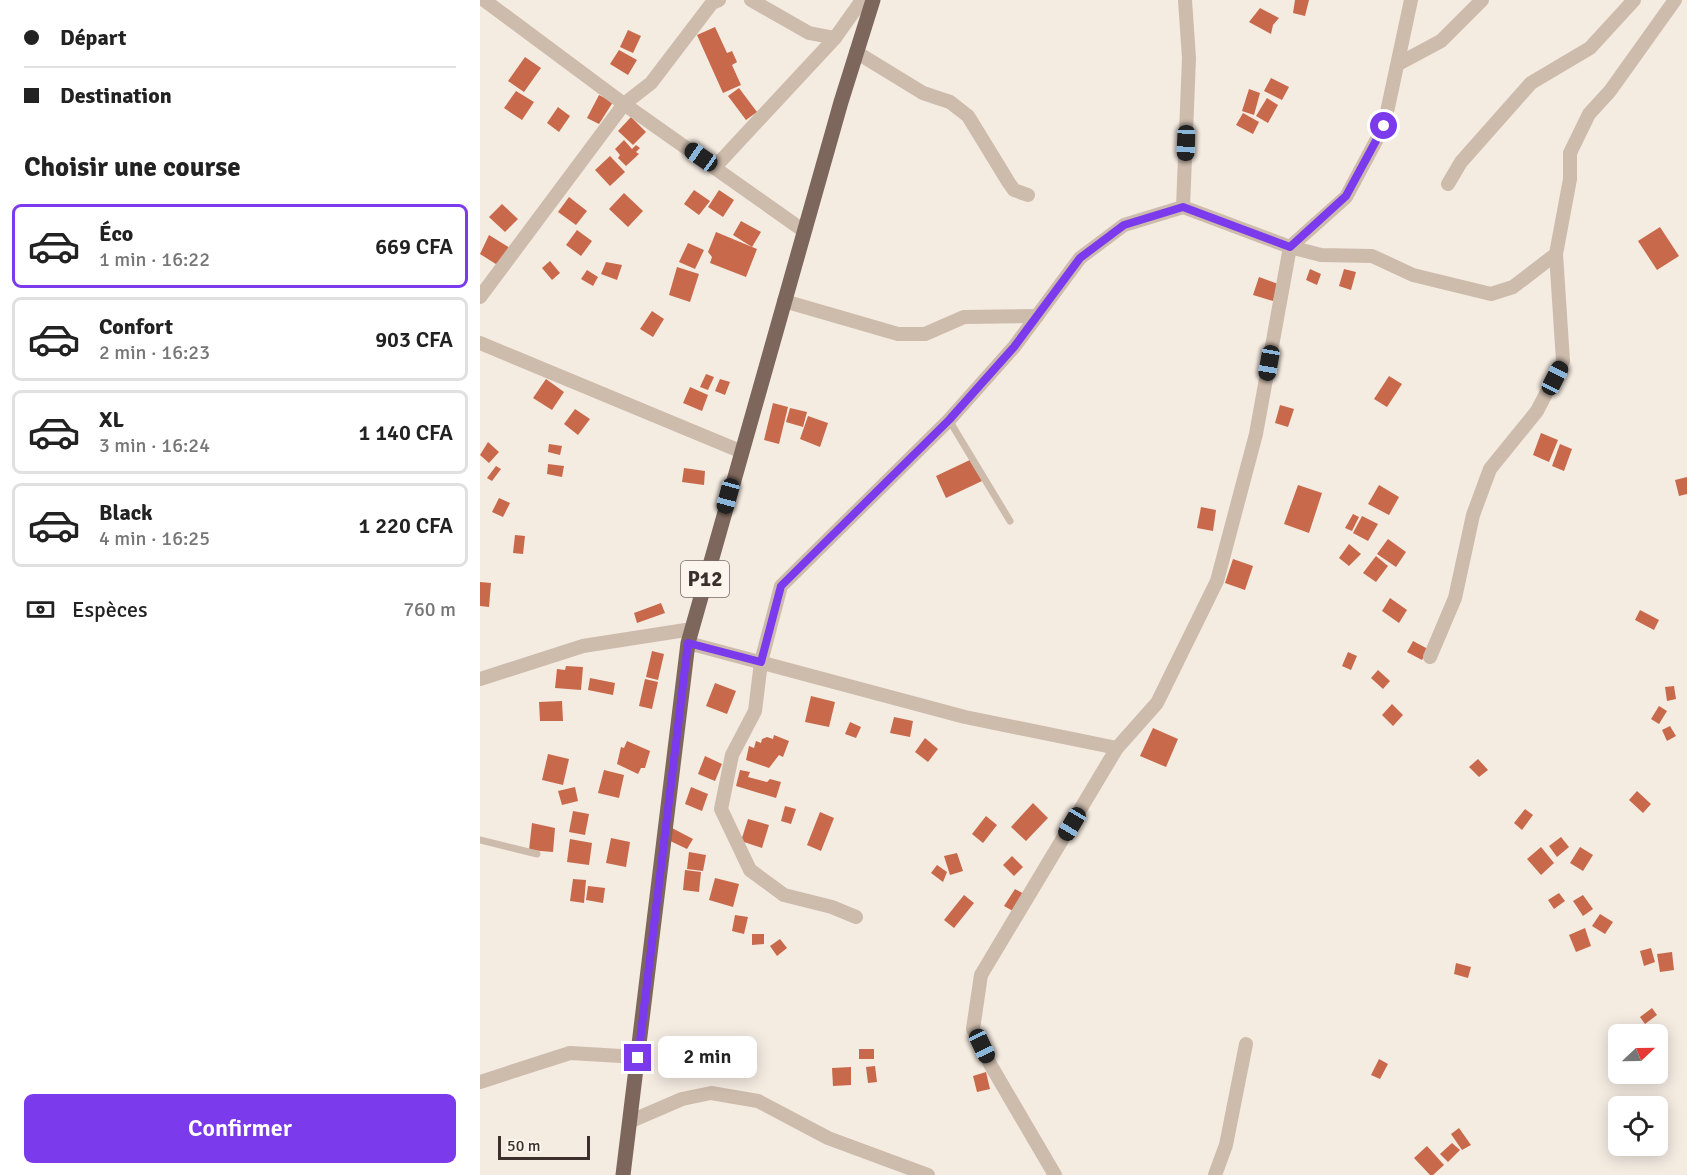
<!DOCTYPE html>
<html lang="fr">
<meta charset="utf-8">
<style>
body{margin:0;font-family:Signika,sans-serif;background:#f2f2f2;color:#222;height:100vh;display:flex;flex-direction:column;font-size:22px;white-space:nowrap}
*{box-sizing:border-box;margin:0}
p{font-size:20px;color:#767676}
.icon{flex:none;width:33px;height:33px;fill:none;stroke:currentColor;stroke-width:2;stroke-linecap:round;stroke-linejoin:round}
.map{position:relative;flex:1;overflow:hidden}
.side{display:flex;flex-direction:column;background:#fff;width:480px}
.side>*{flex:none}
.banner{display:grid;align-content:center;height:132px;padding:0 24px;background:#fff}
.needle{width:39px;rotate:68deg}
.tools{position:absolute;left:1128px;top:1024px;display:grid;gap:12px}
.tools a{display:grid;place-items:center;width:60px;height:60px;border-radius:9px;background:#fff;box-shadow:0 3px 15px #0003;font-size:30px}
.scale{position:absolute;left:18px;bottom:15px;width:92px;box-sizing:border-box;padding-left:6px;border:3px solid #3b302b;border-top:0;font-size:16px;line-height:21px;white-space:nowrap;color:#3b302b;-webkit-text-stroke:4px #fbf5ee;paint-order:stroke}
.end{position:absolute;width:27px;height:27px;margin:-14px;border:8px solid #7c3aed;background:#fff;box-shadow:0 0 0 3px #fff}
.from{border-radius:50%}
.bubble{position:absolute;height:42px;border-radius:9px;background:#fff;box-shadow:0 3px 15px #0003;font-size:20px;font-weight:600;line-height:42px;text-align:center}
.car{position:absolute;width:18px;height:36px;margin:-18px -9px;border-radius:8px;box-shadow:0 0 4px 2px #0007;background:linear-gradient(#222 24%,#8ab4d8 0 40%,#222 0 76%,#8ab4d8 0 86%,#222 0)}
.banner b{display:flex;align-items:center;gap:21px;height:57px;font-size:22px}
.banner b+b{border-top:2px solid #e0e0e0}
.banner i{width:15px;height:15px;background:#222}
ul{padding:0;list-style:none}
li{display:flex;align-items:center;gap:18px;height:84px;margin:0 12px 9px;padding:0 12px;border:3px solid #e0e0e0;border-radius:9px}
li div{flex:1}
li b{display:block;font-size:22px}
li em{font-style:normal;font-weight:600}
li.on{border-color:#7c3aed}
li>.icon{width:54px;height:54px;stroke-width:1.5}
h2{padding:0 24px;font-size:27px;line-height:72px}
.pay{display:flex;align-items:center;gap:15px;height:66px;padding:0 24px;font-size:22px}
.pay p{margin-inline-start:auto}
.action{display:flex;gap:12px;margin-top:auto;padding:12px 24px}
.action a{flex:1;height:69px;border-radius:9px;background:#7c3aed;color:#fff;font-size:24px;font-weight:600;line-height:69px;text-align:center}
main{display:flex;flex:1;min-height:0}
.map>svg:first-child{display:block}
.building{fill:#c8694b}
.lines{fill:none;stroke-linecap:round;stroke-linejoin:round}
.lane{stroke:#cdbbac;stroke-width:7}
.street{stroke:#cdbbac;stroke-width:14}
.primary{stroke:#7d675c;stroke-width:15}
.route{stroke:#7c3aed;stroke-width:8}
.labels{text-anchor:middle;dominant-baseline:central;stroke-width:6;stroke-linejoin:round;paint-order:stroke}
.shield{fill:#fbf5ee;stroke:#756b66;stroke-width:1.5}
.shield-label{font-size:21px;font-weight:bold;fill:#3b302b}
</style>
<main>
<section class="side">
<div class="banner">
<b><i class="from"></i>Départ</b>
<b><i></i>Destination</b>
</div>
<h2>Choisir une course</h2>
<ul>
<li class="on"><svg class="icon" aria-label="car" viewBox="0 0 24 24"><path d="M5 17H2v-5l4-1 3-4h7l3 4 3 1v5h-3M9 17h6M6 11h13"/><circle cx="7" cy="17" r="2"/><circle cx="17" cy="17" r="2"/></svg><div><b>Éco</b><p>1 min · 16:22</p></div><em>669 CFA</em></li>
<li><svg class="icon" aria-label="car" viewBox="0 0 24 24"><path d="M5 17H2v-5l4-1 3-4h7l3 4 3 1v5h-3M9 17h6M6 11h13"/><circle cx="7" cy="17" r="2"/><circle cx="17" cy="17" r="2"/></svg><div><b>Confort</b><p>2 min · 16:23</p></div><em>903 CFA</em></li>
<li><svg class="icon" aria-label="car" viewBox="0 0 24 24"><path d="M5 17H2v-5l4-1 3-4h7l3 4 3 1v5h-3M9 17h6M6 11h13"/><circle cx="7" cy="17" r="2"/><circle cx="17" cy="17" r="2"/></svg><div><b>XL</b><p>3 min · 16:24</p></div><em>1 140 CFA</em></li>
<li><svg class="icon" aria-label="car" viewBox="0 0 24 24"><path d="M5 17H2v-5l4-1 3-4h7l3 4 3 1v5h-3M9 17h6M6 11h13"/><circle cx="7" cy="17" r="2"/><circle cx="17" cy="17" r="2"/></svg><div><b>Black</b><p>4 min · 16:25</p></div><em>1 220 CFA</em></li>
</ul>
<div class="pay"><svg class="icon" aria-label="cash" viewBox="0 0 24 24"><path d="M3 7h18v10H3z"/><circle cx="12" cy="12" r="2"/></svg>Espèces<p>760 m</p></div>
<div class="action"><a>Confirmer</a></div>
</section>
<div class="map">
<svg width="1207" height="1175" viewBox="0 0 1207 1175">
<rect width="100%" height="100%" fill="#f4ebe1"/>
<!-- building -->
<g class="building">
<polygon points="815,0 829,0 825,16 813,13"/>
<polygon points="780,8 799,18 793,25 791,34 769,22"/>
<polygon points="235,27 247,53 252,51 257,62 252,65 261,85 243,93 217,35"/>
<polygon points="148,30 161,36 153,53 140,47"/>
<polygon points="139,50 157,60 148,75 130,64"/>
<polygon points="45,57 61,68 44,92 28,81"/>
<polygon points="791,78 809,87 802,100 784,91"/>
<polygon points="259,88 277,112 266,120 248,96"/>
<polygon points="769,89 780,93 774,115 762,111"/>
<polygon points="36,91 54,102 42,120 24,108"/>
<polygon points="119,95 133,102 119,124 107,118"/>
<polygon points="787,98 798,105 788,123 776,116"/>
<polygon points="78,107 90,116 79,132 67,123"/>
<polygon points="763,113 779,122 773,134 756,125"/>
<polygon points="151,117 166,132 153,145 138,131"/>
<polygon points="144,140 152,149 156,145 160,148 156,152 159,154 146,166 138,158 140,155 135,149"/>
<polygon points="130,156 145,172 130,186 115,170"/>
<polygon points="214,190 230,201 219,215 204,204"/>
<polygon points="239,190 254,200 243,217 228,207"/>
<polygon points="144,193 163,211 148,227 129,209"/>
<polygon points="89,197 107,211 96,225 78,212"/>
<polygon points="22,204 38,219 25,232 9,217"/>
<polygon points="261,221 281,232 272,247 253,235"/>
<polygon points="1180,227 1199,256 1177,270 1158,241"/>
<polygon points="97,230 112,241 101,256 86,245"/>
<polygon points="236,232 277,249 266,277 230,263 232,257 228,252"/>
<polygon points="9,235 30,248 19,266 0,254"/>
<polygon points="208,243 224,250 215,269 199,262"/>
<polygon points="70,261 80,273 72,280 62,268"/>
<polygon points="126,262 142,265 137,280 121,274"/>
<polygon points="197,267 219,274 210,302 189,295"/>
<polygon points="830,269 841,274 837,285 826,280"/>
<polygon points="864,269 876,272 871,290 859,286"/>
<polygon points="107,270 118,277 113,286 101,279"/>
<polygon points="779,277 798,284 793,301 773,295"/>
<polygon points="172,311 184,319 173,337 160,329"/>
<polygon points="226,374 234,377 228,390 220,387"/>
<polygon points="909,376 922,384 907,407 894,399"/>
<polygon points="66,379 84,392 72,410 53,398"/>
<polygon points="240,379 250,382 245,395 235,391"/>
<polygon points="210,387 228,395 222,411 203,403"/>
<polygon points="293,403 308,407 299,444 284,440"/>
<polygon points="800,405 814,409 808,427 795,423"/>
<polygon points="310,408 327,412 323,427 306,422"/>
<polygon points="95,409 110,419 98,435 84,424"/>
<polygon points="328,416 348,423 340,447 320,439"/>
<polygon points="1061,433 1078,440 1069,462 1053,455"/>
<polygon points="8,442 19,452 9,463 0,455"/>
<polygon points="69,444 82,446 80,455 68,452"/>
<polygon points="1080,444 1092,449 1084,471 1072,466"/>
<polygon points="492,459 502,481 466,498 456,476"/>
<polygon points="68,464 84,466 82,477 67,474"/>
<polygon points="16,466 21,469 12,481 7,478"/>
<polygon points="204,468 225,471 224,485 202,482"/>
<polygon points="1207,477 1207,494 1199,496 1195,480"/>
<polygon points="818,485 842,493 829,533 804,524"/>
<polygon points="899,485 919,497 909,515 888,504"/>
<polygon points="19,498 30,503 23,517 12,512"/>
<polygon points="721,507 736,510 733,531 717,528"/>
<polygon points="873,514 879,517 872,531 865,528"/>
<polygon points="882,516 898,524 888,541 873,533"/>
<polygon points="35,535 45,536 43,554 33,553"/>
<polygon points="908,539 926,552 916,567 897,554"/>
<polygon points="869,544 881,554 869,566 859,558"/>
<polygon points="896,556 908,566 896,582 883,573"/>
<polygon points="753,559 773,566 765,590 745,583"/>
<polygon points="0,582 11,583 9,607 0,606"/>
<polygon points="910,598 927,610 919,623 902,611"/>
<polygon points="181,603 185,613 157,623 154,613"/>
<polygon points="1160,610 1179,620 1174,630 1155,620"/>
<polygon points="933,641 948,649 942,660 927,652"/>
<polygon points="172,651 184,654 178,680 166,677"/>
<polygon points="868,652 877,656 871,670 862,666"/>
<polygon points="86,666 103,667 101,690 75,688 77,669 85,670"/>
<polygon points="898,670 910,681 903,689 891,678"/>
<polygon points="110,678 135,683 133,695 108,690"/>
<polygon points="165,679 178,682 172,709 159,706"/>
<polygon points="235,683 256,691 247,714 226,706"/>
<polygon points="1194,686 1196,699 1187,701 1185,687"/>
<polygon points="331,696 355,702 349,727 325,722"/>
<polygon points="82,701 83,721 60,721 59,702"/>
<polygon points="912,704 923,715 913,726 902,715"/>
<polygon points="1179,706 1187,711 1179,724 1171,719"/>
<polygon points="414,717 433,721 430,737 410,733"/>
<polygon points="370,722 381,727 376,738 365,734"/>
<polygon points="1190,726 1196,736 1187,741 1182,730"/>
<polygon points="673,728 698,739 686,767 660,756"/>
<polygon points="294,735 309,741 303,757 299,755 289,768 266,760 269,746 274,748 276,741 281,743 282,739 287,737 293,739"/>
<polygon points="445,738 458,749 448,762 435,752"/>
<polygon points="147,741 170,751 165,768 161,768 158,774 137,764 141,747 144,748"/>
<polygon points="68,754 89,759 83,785 62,780"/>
<polygon points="225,756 242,764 235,781 218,774"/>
<polygon points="998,759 1008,770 999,777 989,767"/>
<polygon points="124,770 144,775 139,798 118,793"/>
<polygon points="260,770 270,772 268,777 287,782 290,779 301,782 296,798 256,786"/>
<polygon points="95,787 98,801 82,805 78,791"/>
<polygon points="211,787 228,794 222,811 205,804"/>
<polygon points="1157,791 1171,804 1163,813 1149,800"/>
<polygon points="553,803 568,818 546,841 531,827"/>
<polygon points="305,806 316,809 311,824 301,821"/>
<polygon points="1045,809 1053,815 1042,830 1034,823"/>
<polygon points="93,811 109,814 105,835 89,832"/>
<polygon points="340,812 354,818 341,851 327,845"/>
<polygon points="506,816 517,825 503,843 492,834"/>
<polygon points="268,819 289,825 282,848 261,841"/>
<polygon points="52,823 75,828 73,852 49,850"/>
<polygon points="192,828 213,839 207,849 186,839"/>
<polygon points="1081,837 1089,847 1077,857 1069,846"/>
<polygon points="131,838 150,842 146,867 126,863"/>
<polygon points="90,839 112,843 109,865 87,862"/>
<polygon points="1061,847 1074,863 1061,875 1047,859"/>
<polygon points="1100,847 1113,855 1103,871 1090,863"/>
<polygon points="209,852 226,855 223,871 207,869"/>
<polygon points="477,853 483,871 470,875 464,856"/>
<polygon points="532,856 543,867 534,876 523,865"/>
<polygon points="457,865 467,872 463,882 451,873"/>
<polygon points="205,870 221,872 219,892 203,890"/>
<polygon points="235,878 259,884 253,907 229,900"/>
<polygon points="93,879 106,880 104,903 90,901"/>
<polygon points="108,886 125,888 123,903 106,900"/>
<polygon points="535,889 544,894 533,911 524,906"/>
<polygon points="1079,893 1085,901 1074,909 1068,900"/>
<polygon points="484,895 494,903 474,928 464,920"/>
<polygon points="1103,895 1113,909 1103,916 1093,901"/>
<polygon points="1120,914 1133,922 1125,934 1112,926"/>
<polygon points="255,915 268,917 264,934 252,931"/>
<polygon points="1105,928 1111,946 1096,952 1089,935"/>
<polygon points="272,934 284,934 284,944 272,945"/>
<polygon points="300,939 307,948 297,956 290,946"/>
<polygon points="1171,948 1175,962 1164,966 1160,951"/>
<polygon points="1192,952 1194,970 1180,972 1177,954"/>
<polygon points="976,963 991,967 988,978 974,974"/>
<polygon points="1172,1008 1177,1015 1165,1024 1160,1017"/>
<rect x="379" y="1049" width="15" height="10"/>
<polygon points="899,1059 908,1064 900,1079 891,1075"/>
<polygon points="395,1066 397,1082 388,1083 386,1067"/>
<polygon points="371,1067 371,1085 353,1086 352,1068"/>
<polygon points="506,1072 510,1089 497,1092 493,1076"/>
<polygon points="979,1128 991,1145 982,1150 971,1134"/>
<polygon points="972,1143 980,1150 968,1162 960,1154"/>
<polygon points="947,1146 964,1165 953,1175 950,1175 934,1158"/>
</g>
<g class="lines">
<!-- lane -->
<g class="lane">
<polyline points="469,420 530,521"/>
<polyline points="0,840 57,854"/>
</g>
<!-- street -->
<g class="street">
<polyline points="4,0 144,104 324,231"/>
<polyline points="271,0 329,33 355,38"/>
<polyline points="376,52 443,93 470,102 488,116 529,183 534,190 548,195"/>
<polyline points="918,64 961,41 1002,0"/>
<polyline points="235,167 355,38 382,0"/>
<polyline points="968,184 981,162 1051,83 1110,48 1154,0"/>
<polyline points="703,207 709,58 705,0"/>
<polyline points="0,297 144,104 171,83 232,3 239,0"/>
<polyline points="304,301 418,334 445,334 484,317 557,316"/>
<polyline points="0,343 260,451"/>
<polyline points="208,643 485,717 637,748"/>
<polyline points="950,657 975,598 993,515 1010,469 1057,411 1083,361 1076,254"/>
<polyline points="0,679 103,646 212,629"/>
<polyline points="376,917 352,907 304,895 270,870 241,809 252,755 275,711 281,662 301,586 469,420 534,347 600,258 644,225 703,207 810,247 841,255 892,256 933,275 1011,294 1033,287 1076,254 1090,179 1090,153 1109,114 1130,91 1195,0"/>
<polyline points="0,1082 90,1053 158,1057"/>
<polyline points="151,1121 202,1099 231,1093 278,1101 348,1138 448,1175"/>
<polyline points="575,1175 510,1064 493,1029 501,975 637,748 677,703 737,581 776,434 810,247 866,197 904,126 931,0"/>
<polyline points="735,1175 746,1145 766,1044"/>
</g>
<!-- primary -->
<polyline class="primary" points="143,1175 208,643 361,102 393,0"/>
</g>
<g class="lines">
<!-- route -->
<polyline class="route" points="158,1058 208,643 281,662 301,586 469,420 534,347 600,258 644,225 703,207 810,247 866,196 904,126"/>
</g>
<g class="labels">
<!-- shield labels -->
<rect class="shield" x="201" y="561" width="48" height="36" rx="4.5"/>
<g class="shield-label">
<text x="225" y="579">P12</text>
</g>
</g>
</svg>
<div class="tools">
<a><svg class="needle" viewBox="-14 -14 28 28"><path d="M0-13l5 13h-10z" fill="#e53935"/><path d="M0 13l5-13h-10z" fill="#767676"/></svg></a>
<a><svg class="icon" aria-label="locate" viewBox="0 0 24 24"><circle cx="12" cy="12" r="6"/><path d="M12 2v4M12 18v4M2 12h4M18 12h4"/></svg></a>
</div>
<div class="scale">50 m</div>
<i class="end from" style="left:904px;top:126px"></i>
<i class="end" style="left:158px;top:1058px"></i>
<div class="bubble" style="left:178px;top:1036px;width:99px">2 min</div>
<i class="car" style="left:706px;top:143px;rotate:182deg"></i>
<i class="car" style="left:221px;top:157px;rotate:305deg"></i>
<i class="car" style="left:789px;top:363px;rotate:190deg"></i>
<i class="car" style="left:1075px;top:378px;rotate:27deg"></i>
<i class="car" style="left:248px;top:496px;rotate:195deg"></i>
<i class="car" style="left:592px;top:824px;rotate:211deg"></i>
<i class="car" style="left:502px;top:1046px;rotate:155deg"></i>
</div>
</main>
